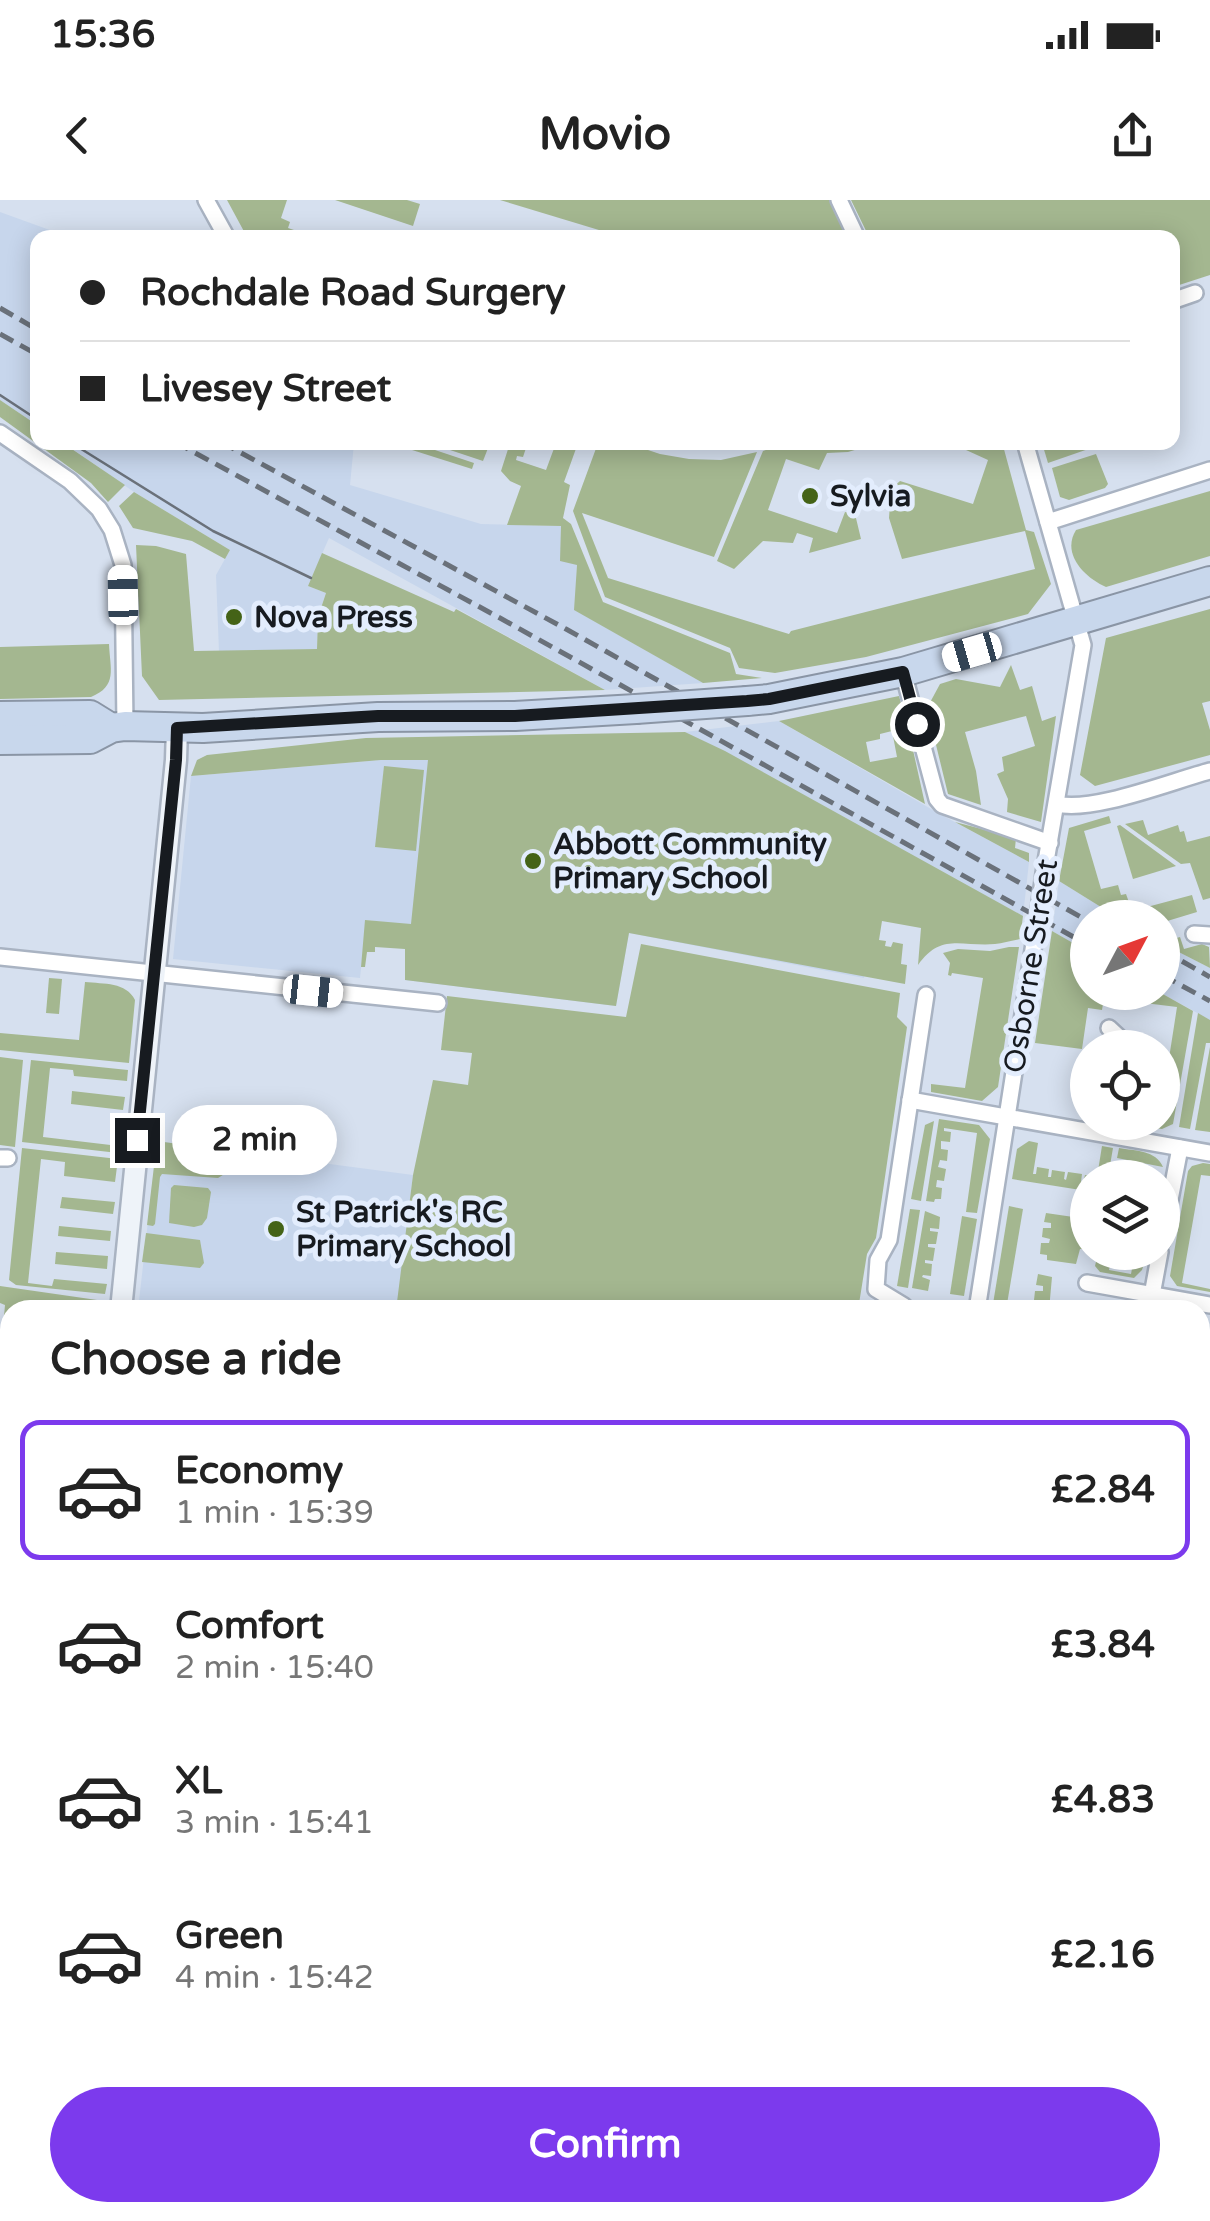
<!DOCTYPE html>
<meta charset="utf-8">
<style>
body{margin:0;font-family:"Varela Round",sans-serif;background:#f6f6f6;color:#222;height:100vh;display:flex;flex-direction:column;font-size:38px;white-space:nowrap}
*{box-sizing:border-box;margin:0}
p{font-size:32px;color:#767676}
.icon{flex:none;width:55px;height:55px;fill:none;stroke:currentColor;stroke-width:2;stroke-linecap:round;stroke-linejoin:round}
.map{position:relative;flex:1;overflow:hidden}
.sheet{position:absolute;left:0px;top:1100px;width:1210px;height:922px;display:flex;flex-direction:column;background:#fff;border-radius:30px 30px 0 0;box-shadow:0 5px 25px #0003}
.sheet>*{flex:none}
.hud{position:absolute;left:30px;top:30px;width:1150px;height:220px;border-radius:20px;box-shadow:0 5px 25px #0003;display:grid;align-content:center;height:220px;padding:0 50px;background:#fff}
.needle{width:65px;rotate:49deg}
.tools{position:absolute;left:1070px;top:700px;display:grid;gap:20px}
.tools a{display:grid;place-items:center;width:110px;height:110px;border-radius:50%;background:#fff;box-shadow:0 5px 25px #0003;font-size:50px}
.end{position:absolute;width:45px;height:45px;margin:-22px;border:12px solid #171b20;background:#fff;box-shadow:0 0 0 5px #fff}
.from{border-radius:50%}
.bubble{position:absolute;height:70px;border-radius:35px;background:#fff;box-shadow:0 5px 25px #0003;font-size:32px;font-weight:700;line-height:70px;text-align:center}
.car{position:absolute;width:30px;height:60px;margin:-30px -15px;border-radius:12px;box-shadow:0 0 8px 2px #0007;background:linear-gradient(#fff 24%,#345 0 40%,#fff 0 76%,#345 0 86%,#fff 0)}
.hud b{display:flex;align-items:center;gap:35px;height:95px;font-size:38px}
.hud b+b{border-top:2px solid #e0e0e0}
.hud i{width:25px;height:25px;background:#222}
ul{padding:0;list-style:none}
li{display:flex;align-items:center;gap:30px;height:140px;margin:0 20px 15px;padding:0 30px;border:5px solid transparent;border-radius:20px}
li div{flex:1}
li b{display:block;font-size:38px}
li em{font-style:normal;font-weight:700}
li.on{border-color:#7c3aed}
li>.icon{width:90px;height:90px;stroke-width:1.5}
h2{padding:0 50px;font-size:45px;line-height:120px}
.primary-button{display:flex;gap:20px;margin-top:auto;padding:20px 50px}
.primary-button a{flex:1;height:115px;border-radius:60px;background:#7c3aed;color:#fff;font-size:40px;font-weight:700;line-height:115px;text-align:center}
.status{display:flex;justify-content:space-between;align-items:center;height:70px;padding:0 50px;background:#fff;direction:ltr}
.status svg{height:28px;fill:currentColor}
header{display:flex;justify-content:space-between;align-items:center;height:130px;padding:0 50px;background:#fff;font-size:45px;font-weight:700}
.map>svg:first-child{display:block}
.built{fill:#c7d6ec}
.green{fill:#a4b790}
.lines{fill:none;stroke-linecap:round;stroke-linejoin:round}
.street-casing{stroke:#a9b3c2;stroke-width:20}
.secondary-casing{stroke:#a9b3c2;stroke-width:25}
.highway-casing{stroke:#8a95a5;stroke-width:32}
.street{stroke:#fff;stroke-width:15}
.secondary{stroke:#eef3f9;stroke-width:20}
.highway{stroke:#c8d7ec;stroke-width:28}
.tram{stroke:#6a717a;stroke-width:2.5}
.rail{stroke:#6a717a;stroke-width:5;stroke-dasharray:15 8;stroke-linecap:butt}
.street-bridge-casing{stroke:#a9b3c2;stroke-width:20;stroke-linecap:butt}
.highway-bridge-casing{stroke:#8a95a5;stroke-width:32;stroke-linecap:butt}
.street-bridge{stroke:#fff;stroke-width:15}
.highway-bridge{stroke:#c8d7ec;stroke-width:28}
.route{stroke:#171b20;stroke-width:12}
.poi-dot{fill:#446317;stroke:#e3edfd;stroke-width:4}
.labels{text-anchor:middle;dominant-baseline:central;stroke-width:10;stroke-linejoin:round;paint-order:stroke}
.poi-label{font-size:30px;font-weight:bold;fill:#171b20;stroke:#e3edfd;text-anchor:start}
.street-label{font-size:30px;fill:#171b20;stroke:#e3edfd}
</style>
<div class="status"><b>15:36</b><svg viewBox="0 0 49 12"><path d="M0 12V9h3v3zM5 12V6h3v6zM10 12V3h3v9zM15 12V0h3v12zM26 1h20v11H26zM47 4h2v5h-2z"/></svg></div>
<header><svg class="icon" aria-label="back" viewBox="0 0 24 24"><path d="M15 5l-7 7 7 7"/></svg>Movio<svg class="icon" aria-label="share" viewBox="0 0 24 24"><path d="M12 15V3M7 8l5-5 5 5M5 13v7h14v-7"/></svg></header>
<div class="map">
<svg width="1210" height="2021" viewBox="0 0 1210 2021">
<rect width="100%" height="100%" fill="#d6e0ef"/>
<!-- built -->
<g class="built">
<polygon points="0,12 69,37 38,38 37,225 0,200"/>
<polygon points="64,243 354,243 350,285 481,324 561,326 577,364 575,410 703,483 605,490 329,338 308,386 326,393 318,417 317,449 219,452 216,375 230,350 134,292"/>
<polygon points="779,521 938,613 1029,662 1023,716 886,643 864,778 629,733 616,806 405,780 410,725 366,720 360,778 173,759 191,576 381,560 722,551 685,532"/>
<polygon points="1059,681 1117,717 1088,718 1087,751 1052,731"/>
<polygon points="1163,744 1210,768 1210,820 1161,793"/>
<polygon points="157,941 413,975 400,1083 439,1110 138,1110"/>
</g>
<!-- green -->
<g class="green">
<polygon points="227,0 287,0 281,18 290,22 288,28 294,30 291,37 247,37"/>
<polygon points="335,0 407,0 420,4 413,26"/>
<polygon points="500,0 832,0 850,37 622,37"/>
<polygon points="851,0 1210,0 1210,75 1173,87 1172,38 869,37"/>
<polygon points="0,200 37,225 38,242 63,243 125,285 108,302 91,283 0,217"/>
<polygon points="390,243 414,243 474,263 472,269"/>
<polygon points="429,243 490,243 483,261"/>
<polygon points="510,243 521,243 520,246 526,248 523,257 517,256 516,260 546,270 556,243 578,243 564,282 570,285 563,318 571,324 603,402 730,453 736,474 762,478 703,483 574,410 577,365 560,361 561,326 507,325 521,286 510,281 501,271"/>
<polygon points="598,243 627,243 660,254 689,259 721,260 757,252 714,357 582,313 608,378 789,434 791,431 1035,369 1025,331 902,359 889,318 891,289 900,281 973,304 988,260 966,250 963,243 1002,242 1026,330 1034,332 1051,384 1028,414 866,457 775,473 739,468 730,448 605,397 573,311"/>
<polygon points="786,243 869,243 868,246 848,252 827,253 819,270 786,259 768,310 837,333 845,312 855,314 861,339 809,353 813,338 797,333 793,343 763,341 734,369 717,361 763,251"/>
<polygon points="1042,243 1096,243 1097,246 1048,263"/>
<polygon points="1096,254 1108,284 1105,288 1069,300 1060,297 1052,268"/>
<path d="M1210,291V356L1106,387C1085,378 1061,354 1076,330Z"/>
<polygon points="134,292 230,350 225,359 192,341 133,328 119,306"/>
<polygon points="136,345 156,346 186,354 194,451 317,449 318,417 326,393 308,386 322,353 454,412 456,409 605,490 159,500 142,476"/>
<polygon points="1210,409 1210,501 1202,503 1210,530 1210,555 1095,586 1080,575 1106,438"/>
<path d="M109,444C110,469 118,486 91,497L0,499V447Z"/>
<polygon points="1011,465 1020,490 1032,486 1042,521 1056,516 1041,622 1007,612 1008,599 997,574 1004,571 1002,557 1035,546 1026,516 965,532 976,571 981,605 948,594 927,508 940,484 956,479 1000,487"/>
<polygon points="899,496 908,527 880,534 880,539 866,542 870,562 897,557 893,536 909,532 925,604 779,521"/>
<path d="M685,532L725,551L1023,716L1020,739C1011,741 1003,743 995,744C962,747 941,732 918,765L921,728L882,721L879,740L886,741L885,746L891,747L893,742L903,744L901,764L907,765L905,784L629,733L616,806L405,780V749L375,747V752H367L365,767H361L365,720L411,724L428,560H381L191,576L197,560L207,555L366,538Z"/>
<polygon points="384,566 424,570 416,651 375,647"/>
<polygon points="1109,616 1111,623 1084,631 1101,689 1118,685 1121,695 1126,694 1132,711 1192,695 1197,712 1164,722 1170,740 1180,737 1184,749 1202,744 1209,747 1210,768 1163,744 1162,718 1117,717 1059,681 1069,628"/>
<polygon points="1143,620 1148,635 1178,625 1180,632 1184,631 1187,642 1210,636 1210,698 1203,700 1190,663 1181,664 1125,624"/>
<polygon points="955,622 1016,638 1015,648 1029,653 1029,662"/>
<polygon points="1120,625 1176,666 1133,679 1117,626"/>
<polygon points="1052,731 1087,751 1088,792 1161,793 1193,811 1173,924 1162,929 1132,925 1130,923 1162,922 1163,897 1177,807 1104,798 1102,810 1088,808 1082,849 1035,843"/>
<polygon points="641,744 900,793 897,817 907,827 876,1038 867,1054 858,1110 396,1110 413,975 433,880 468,885 472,853 441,850 447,796 626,817"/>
<polygon points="1009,747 1019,747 998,887 982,901 931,892 931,884 965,888 983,778 952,773 951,776 948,775 950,763 943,753 958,749 990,751"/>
<polygon points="49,778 62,779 59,814 46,813"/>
<path d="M85,782C104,784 126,782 135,800L129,863L0,850V833L79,840Z"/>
<polygon points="1198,813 1210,820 1210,843 1206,843 1190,929 1179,927"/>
<polygon points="1210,847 1210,932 1195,930"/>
<polygon points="0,857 23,860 15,947 0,945"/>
<polygon points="31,860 128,870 127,881 74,876 73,870 50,868 43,937 119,946 118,953 22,942"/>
<polygon points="72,891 125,897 123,910 71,904"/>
<polygon points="939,919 979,925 990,939 977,1013 966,1012 977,933 944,928 944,931 951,932 950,942 941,941 941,949 948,950 947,961 940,960 938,967 946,969 944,981 937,980 936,987 942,988 941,999 935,999 934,1002 926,1001"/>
<polygon points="934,921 921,1001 911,999 925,925"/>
<polygon points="157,941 227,951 226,973 218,978 162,974 160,977 155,1024 153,1026 147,1025"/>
<polygon points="1029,941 1038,943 1033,974 1036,974 1037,967 1049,969 1048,977 1051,977 1052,970 1065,972 1064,979 1066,980 1068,972 1082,974 1081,982 1083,983 1085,975 1097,977 1102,946 1113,948 1108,977 1088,978 1087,991 1012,979 1017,949"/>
<polygon points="22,948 118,959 115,982 64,976 65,962 41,959 28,1083 52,1086 54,1079 107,1084 105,1094 16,1085 9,1080"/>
<path d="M1119,948C1135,951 1156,950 1163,967L1117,958Z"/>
<polygon points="1203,963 1210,964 1210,976 1201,975 1182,1083 1210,1089 1210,1092 1177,1086 1170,1076 1188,971 1192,966"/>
<polygon points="174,985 208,988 211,992 207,1018 202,1025 194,1027 169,1023 171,988"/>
<polygon points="62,997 115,1002 113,1014 60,1008"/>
<polygon points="1009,1006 1023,1009 1006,1110 992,1110"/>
<polygon points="910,1009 920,1010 908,1088 897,1086"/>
<polygon points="925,1011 940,1017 939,1029 930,1028 930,1031 938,1032 936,1044 928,1044 928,1047 935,1048 933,1061 925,1060 925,1063 932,1064 931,1076 923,1075 922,1077 930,1080 928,1091 912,1088"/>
<polygon points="1046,1013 1087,1019 1087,1049 1080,1049 1076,1064 1047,1060 1047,1055 1040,1054 1041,1043 1049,1043 1050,1039 1042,1037 1043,1028 1051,1028 1051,1023 1044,1022"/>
<polygon points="962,1016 977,1019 964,1096 950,1094"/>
<polygon points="59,1026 111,1031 110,1041 58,1036"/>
<polygon points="146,1033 200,1040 204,1063 200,1068 142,1062"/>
<polygon points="56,1052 108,1056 107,1069 55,1064"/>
<polygon points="1098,1053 1104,1053 1104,1055 1112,1057 1109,1070 1131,1074 1134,1058 1145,1060 1142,1070 1134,1078 1100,1072 1095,1066"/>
<polygon points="1038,1074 1052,1077 1049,1110 1033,1110 1034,1105 1041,1105 1041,1101 1034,1100 1035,1091 1043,1091 1043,1086 1036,1085"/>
<polygon points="0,1086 104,1101 103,1110 10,1110 10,1273 0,1272 0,1160 5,1105 0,1103"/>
<polygon points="1200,1151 1210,1151 1210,1193 1200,1192"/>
<polygon points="0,1299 10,1301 10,1532 0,1529"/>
<polygon points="10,1774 10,1815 6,1842 0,1834 0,1780"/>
<polygon points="387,2012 460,2012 460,2013 453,2021 381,2021"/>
</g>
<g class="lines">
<!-- street casing -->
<g class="street-casing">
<g id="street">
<polyline points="206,0 227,38"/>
<polyline points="839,0 857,38"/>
<polyline points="1172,101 1195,93"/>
<polyline points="0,233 70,281 99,309 112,330 123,365 125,526"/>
<polyline points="1025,242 1083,445 1044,673"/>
<polyline points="1048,322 1210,270"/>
<polyline points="903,472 937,599 942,605 1050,643"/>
<path d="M1057,604C1092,613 1172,581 1210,571"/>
<polyline points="1194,734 1210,735"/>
<polyline points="0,757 438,803"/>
<polyline points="1109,828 1123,841 1122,848"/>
<polyline points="910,900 1210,953"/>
<polyline points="0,958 8,958"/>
<polyline points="1162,1041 1180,948"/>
<polyline points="1087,1083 1210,1105"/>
<polyline points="1152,1095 1160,1052"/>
<polyline points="904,1106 876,1089 878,1060 889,1040 926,795"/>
<polyline points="977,1110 1037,724"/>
<polyline points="1200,1211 1210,1211"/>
<polyline points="0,1285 10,1286"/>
<polyline points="1200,1413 1209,1453"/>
<polyline points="1200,1709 1210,1711"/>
<polyline points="1200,1998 1210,1998"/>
<polyline points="1005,2012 1005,2021"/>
<polyline points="7,2021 10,2012"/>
<polyline points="523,2021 529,2012"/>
<polyline points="776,2021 782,2012"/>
</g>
</g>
<!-- secondary casing -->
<g class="secondary-casing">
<g id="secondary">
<polyline points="121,1110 176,560 177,528"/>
<polyline points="222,2012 233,2021"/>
</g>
</g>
<!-- highway casing -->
<g class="highway-casing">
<g id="highway">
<polyline points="747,501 769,499 903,472 1210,381"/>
<polyline points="0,516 90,515 111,528"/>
<polyline points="0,540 90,539 111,528 125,526 203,528 378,517 515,516 636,509"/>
<polyline points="0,1559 10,1562"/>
<polyline points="1200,1561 1210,1560"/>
<polyline points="1200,1585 1210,1583"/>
<polyline points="0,1592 10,1595"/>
</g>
</g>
<!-- street -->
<use href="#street" class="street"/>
<!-- secondary -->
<use href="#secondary" class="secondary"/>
<!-- highway -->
<use href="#highway" class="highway"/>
<!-- tram -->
<g class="tram">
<polyline points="0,195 38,220"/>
<polyline points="70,242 213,331 311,378"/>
</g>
<!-- rail -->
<g class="rail">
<polyline points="0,108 38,130"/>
<polyline points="0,134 38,155"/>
<polyline points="175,242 500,418 1088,745"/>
<polyline points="221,242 566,429 1088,721"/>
<polyline points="1162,750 1210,777"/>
<polyline points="1162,775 1210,801"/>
</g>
<!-- street-bridge casing -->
<g class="street-bridge-casing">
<polyline id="street-bridge" points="1037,724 1044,673"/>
</g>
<!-- highway-bridge casing -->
<g class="highway-bridge-casing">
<polyline id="highway-bridge" points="636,509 747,501"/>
</g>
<!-- street-bridge -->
<use href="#street-bridge" class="street-bridge"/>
<!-- highway-bridge -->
<use href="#highway-bridge" class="highway-bridge"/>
</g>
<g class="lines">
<!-- route -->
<polyline class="route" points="137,940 176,560 177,528 378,516 515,516 747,501 769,499 903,472 917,524"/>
</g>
<!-- markers -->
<g class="poi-dot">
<circle cx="810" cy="296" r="10"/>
<circle cx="234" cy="417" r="10"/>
<circle cx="533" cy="661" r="10"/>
<circle cx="276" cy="1029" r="10"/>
</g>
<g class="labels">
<!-- poi labels -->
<g class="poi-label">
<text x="830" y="296">Sylvia</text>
<text x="254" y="417">Nova Press</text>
<text x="553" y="644">Abbott Community<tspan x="553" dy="34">Primary School</tspan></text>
<text x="296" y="1012">St Patrick's RC<tspan x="296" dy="34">Primary School</tspan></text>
</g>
<!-- street labels -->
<g class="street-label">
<text transform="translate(1031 766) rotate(-81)">Osborne Street</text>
</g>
</g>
</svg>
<div class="tools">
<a><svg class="needle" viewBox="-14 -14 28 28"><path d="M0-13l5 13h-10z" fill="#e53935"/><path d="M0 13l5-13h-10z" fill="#767676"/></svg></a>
<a><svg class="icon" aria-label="locate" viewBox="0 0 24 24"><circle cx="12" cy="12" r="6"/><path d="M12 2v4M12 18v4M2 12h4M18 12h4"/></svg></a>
<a><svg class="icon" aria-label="layers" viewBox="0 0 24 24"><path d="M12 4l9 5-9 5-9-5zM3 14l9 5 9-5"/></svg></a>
</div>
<i class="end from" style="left:917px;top:524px"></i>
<i class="end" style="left:137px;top:940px"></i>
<div class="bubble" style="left:172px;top:905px;width:165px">2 min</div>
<i class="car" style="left:123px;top:395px;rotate:359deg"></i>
<i class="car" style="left:972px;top:452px;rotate:254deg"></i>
<i class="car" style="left:313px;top:791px;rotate:96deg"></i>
<div class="hud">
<b><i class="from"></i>Rochdale Road Surgery</b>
<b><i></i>Livesey Street</b>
</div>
<section class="sheet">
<h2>Choose a ride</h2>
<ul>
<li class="on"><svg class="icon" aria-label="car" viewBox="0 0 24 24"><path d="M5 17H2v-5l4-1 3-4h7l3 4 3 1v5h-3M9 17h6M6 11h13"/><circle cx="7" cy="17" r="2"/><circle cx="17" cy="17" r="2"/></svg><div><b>Economy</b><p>1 min · 15:39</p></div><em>£2.84</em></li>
<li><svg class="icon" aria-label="car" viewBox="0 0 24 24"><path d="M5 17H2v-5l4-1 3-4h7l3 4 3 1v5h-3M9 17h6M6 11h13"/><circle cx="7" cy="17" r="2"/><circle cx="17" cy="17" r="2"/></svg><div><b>Comfort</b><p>2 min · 15:40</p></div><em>£3.84</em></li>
<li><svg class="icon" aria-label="car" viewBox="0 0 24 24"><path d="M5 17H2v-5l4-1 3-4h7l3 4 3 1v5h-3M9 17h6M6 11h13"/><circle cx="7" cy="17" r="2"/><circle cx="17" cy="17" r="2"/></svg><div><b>XL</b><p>3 min · 15:41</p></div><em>£4.83</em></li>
<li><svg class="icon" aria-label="car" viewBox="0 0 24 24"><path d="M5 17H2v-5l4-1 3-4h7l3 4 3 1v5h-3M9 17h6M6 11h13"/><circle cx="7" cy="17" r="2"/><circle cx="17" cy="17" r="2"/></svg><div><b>Green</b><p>4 min · 15:42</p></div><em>£2.16</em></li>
</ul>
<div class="primary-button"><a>Confirm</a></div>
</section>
</div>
